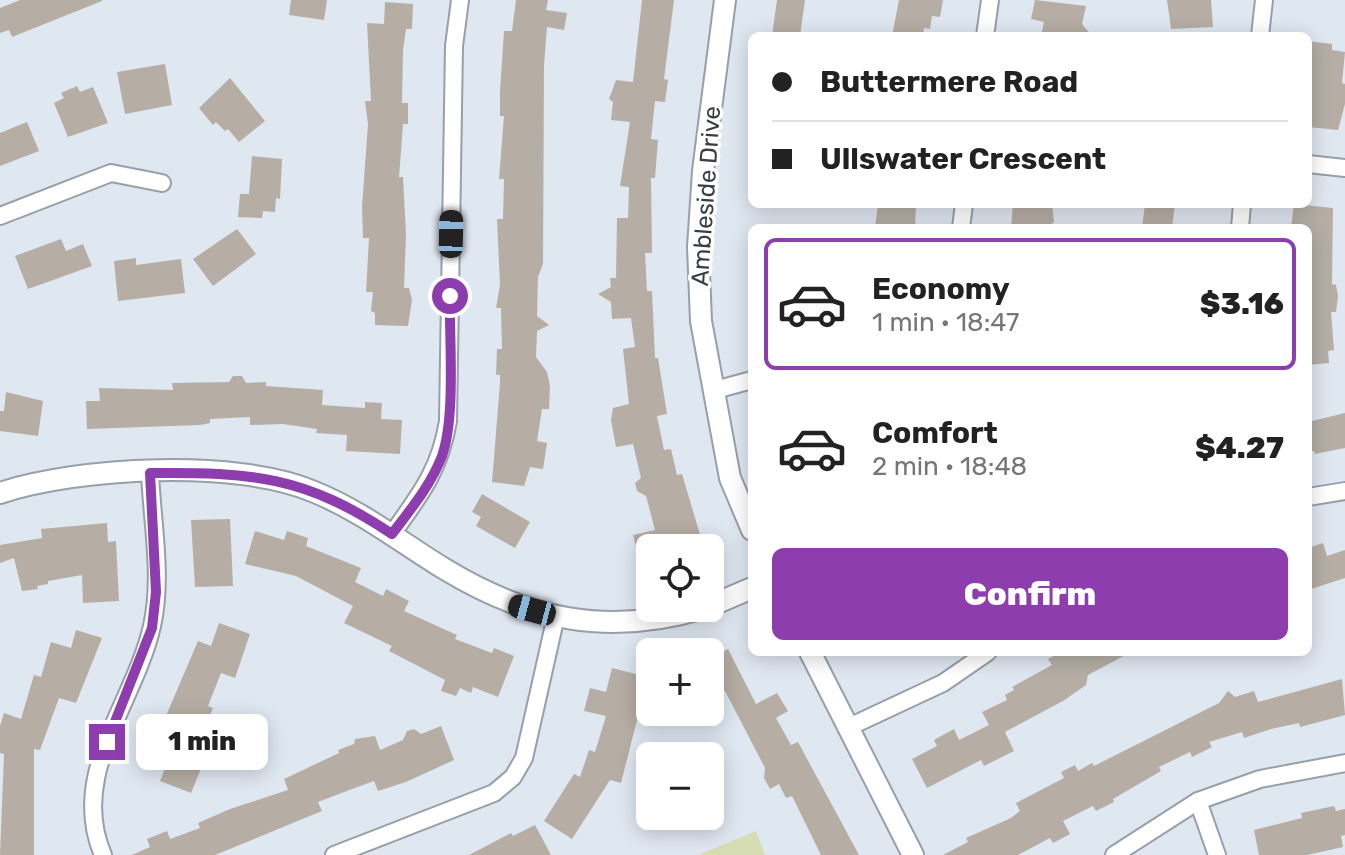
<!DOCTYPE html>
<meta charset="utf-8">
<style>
body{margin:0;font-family:Rubik,sans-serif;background:#f2f2f2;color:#222;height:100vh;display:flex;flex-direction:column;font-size:30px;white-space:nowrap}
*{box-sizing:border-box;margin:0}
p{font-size:26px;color:#767676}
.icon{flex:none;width:44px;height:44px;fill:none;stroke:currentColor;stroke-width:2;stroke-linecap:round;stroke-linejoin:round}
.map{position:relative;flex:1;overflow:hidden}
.details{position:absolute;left:748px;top:224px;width:564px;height:432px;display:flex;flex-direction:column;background:#fff;border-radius:12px;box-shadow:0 4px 20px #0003}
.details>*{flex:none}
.hud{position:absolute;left:748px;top:32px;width:564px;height:176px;border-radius:12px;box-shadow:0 4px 20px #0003;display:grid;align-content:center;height:176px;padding:0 24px;background:#fff}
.tools{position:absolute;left:636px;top:534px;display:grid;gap:16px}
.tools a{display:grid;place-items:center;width:88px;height:88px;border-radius:12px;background:#fff;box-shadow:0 4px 20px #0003;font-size:40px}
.end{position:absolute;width:36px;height:36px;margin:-18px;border:10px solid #8d3dad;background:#fff;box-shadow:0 0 0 4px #fff}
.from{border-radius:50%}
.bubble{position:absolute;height:56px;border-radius:12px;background:#fff;box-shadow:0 4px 20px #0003;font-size:26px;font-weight:800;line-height:56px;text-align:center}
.car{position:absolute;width:24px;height:48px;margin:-24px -12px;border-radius:10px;box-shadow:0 0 6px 2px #0007;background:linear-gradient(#222 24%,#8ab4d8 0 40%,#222 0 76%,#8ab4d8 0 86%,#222 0)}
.hud b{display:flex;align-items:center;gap:28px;height:76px;font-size:30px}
.hud b+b{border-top:2px solid #e0e0e0}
.hud i{width:20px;height:20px;background:#222}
ul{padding:14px 0 0;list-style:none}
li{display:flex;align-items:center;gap:24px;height:132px;margin:0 16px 12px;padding:0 8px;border:4px solid transparent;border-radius:12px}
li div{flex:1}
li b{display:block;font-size:30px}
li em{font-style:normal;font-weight:800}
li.current{border-color:#8d3dad}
li>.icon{width:72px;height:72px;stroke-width:1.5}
.primary-button{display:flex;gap:16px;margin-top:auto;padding:16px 24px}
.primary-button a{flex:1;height:92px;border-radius:12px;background:#8d3dad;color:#fff;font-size:32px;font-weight:800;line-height:92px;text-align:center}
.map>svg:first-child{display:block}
.green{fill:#d7ddb3}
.building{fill:#b6aea5}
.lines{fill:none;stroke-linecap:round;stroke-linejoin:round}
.minor-casing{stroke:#989fa8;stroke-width:20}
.tertiary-casing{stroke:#989fa8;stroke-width:24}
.minor{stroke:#fff;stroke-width:16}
.tertiary{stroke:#fff;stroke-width:20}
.route{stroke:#8d3dad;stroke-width:10}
.labels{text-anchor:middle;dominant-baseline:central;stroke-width:7;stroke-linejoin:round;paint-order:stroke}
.street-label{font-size:24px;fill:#3a3d41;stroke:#fff}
</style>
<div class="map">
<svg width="1345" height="855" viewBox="0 0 1345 855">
<rect width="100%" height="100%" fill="#dfe7f1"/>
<!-- green -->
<polygon class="green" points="756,831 765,855 698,855"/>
<!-- building -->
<g class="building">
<polygon points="20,0 102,0 102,1 12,37 9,30 0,33 0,8"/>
<polygon points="291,0 327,0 324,20 289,15"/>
<polygon points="516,0 548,0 546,10 567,13 564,30 547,27 544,65 543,264 538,277 537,316 549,325 537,331 536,357 547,372 550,386 549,409 542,409 537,441 547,443 543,469 530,467 524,486 492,482 500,383 500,375 496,375 497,349 502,349 501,308 496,308 500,285 497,219 503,219 504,179 499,179 504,116 500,116 500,92 504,31 512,31"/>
<polygon points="642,0 674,0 664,79 668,80 665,102 655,101 651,139 658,140 655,178 651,178 652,253 645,253 647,291 652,291 655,358 658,358 667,414 657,416 664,450 671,449 677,475 682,474 704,548 650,548 650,579 644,579 633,535 655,530 646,496 637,491 635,483 641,478 633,444 616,447 611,420 613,408 629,404 623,349 635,347 631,318 612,319 611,302 598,294 611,287 610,278 616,278 617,218 628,218 629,187 620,186 630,122 611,120 613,102 609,99 616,80 633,82"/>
<polygon points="777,0 805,0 800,36 772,36"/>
<polygon points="899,0 943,0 940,17 932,16 930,29 924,28 923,36 892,36"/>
<polygon points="1035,0 1086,6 1082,24 1092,36 1041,36 1044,22 1031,19"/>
<polygon points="1167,0 1211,0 1213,27 1171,29"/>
<polygon points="385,2 413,4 412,29 406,29 403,50 402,103 408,103 408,124 403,124 399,177 403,177 406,235 404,288 409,288 412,300 408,326 375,325 375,313 371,311 373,292 366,292 369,238 363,238 362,207 368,124 365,101 371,101 367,23 384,24"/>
<polygon points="1308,41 1332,44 1332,50 1345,52 1342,83 1345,84 1345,104 1338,130 1308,127"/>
<polygon points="165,64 172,105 125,114 117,72"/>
<polygon points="230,78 265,121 239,142 228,129 225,131 216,122 213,125 199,108"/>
<polygon points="77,86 80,92 93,87 108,123 68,137 54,103 64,98 61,93"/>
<polygon points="27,122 39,151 0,166 0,133"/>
<polygon points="252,156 282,159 280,199 276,198 275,212 263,211 262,218 238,217 240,194 249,194"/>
<polygon points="878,204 916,204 915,228 875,228"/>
<polygon points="1013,204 1052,204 1054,222 1046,228 1011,228"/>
<polygon points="1145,204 1175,204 1172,228 1142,228"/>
<polygon points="1294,204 1333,208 1332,284 1336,285 1338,296 1336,312 1331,312 1334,350 1328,351 1329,363 1308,365 1308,228 1291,227"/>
<polygon points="237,229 256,254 213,286 193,259"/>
<polygon points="61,239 66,251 83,244 92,266 28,289 15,256"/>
<polygon points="136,258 136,265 181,259 185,293 118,301 114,261"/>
<polygon points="233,376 242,376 246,383 266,382 266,386 323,390 322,405 365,408 365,402 382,403 381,419 402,420 400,454 346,451 347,435 316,433 317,429 283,424 250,425 250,417 210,419 210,423 200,425 87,429 86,401 100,401 99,388 173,390 172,383 229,382"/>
<polygon points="6,392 43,401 38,436 0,431 0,411 4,411"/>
<polygon points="1345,413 1345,448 1315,454 1314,451 1308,452 1308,422"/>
<polygon points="482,494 530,522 515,548 476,526 481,517 472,512"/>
<polygon points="230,519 233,586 195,587 191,520"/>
<polygon points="107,523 108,542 116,541 119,601 83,603 82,575 48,581 48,584 37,586 38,589 22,591 14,558 0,563 0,545 42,538 41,529"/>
<polygon points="255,531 284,540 287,531 308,538 306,546 361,568 355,582 383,596 386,589 409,601 404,611 457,635 455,639 492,653 494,648 514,656 498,697 473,687 471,693 460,688 456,696 441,691 445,680 389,651 392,646 344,623 353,606 296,576 245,564"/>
<polygon points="1323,543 1327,556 1345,550 1345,578 1308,590 1308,548"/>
<polygon points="219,623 250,634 235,678 221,673 208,706 213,708 201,737 212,742 191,793 160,781 172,751 154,744 198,641 211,646"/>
<polygon points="76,630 102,638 76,703 59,698 40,750 34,749 34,855 0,855 4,754 0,753 0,726 4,713 21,719 34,675 41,677 51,642 71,648"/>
<polygon points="728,649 756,704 777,693 788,711 776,718 791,745 798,742 859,855 821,855 792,796 786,798 779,784 770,789 764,778 765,768 725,691 710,695 710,658"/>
<polygon points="1061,652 1131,652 1088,675 1086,685 1063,701 1005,732 1014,751 984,766 981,760 927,788 912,759 937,746 934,740 954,729 959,740 989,725 982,712 1007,700 1005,695 1014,690 1012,687 1052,665 1048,659"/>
<polygon points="612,668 648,677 621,783 610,780 572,839 544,821 574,774 580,777 589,750 595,752 606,716 584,711 590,688 606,692"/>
<polygon points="1342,679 1345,715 1300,727 1299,723 1271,729 1244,738 1242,732 1209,742 1212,747 1192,757 1190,752 1159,767 1161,771 1113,799 1114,802 1096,811 1093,806 1063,821 1070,834 1053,843 1050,838 1018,855 943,855 968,842 966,838 1011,818 1020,811 1016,803 1064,778 1061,772 1075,765 1078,771 1092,763 1094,766 1219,703 1228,691 1235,697 1254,691 1258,702"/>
<polygon points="441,726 454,760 406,782 378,791 374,781 352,789 318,802 322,811 215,855 132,855 150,847 147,839 167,831 170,839 200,828 198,823 230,809 288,790 284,779 339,753 338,750 354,744 355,739 375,736 380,750 403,740 407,731 414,729 421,734"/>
<polygon points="1334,806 1336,811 1345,809 1345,835 1341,836 1343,847 1307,855 1259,855 1254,830 1302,818 1301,813"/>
<polygon points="535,825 551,855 469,855 511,833 513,836"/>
</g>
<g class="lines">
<!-- minor casing -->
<g class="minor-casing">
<g id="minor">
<polyline points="985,36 990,0"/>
<polyline points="1260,36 1264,0"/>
<polyline points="1308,164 1345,168"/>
<polyline points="0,216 111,173 162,183"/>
<polyline points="961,228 964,204"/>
<polyline points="1240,228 1242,204"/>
<polyline points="715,390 752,380"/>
<polyline points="1308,497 1345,491"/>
<path d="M392,534C420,495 440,470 448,421L454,46L460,0"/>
<polyline points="849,727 943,683 988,652"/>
<polyline points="1198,801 1217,855"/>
<path d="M103,855C68,774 135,702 152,626C163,577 152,522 150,473"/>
<polyline points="334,855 494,793 513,777 524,758 556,616"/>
<polyline points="1114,855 1198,801 1260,779 1345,763"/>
</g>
</g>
<!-- tertiary casing -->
<g class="tertiary-casing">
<g id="tertiary">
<polyline points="725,0 703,171 698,247 701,321 730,478 752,530"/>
<path d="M0,493C79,467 235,459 312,491C360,510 399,541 443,568C528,620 608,637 704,608"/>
<polyline points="710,606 752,588"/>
<polyline points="810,652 913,855"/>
</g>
</g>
<!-- minor -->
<use href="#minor" class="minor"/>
<!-- tertiary -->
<use href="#tertiary" class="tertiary"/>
</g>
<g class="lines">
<!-- route -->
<path class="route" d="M107,742L152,628L156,592L150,473C252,472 305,476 392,534C410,510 431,485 442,456C456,416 449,340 450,296"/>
</g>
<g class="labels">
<!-- street labels -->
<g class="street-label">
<text transform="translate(706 196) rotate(-86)">Ambleside Drive</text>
</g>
</g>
</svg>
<div class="tools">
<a><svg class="icon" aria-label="locate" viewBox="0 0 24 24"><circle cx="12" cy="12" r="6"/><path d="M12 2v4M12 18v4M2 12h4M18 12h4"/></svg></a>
<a>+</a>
<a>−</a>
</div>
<i class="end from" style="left:450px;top:296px"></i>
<i class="end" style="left:107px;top:742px"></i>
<div class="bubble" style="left:136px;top:714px;width:132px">1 min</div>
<i class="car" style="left:451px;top:234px;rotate:1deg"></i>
<i class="car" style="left:532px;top:610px;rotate:285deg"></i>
<div class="hud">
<b><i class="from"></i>Buttermere Road</b>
<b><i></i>Ullswater Crescent</b>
</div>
<section class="details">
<ul>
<li class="current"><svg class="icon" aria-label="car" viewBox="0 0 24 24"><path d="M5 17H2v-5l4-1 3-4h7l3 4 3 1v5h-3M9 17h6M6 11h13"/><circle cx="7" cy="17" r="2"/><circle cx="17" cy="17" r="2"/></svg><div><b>Economy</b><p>1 min · 18:47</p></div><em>$3.16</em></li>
<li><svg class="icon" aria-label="car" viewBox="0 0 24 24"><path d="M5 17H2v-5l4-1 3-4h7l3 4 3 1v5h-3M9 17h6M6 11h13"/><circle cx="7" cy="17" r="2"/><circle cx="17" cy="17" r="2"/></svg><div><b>Comfort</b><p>2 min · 18:48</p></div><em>$4.27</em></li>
</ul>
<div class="primary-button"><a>Confirm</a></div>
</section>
</div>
